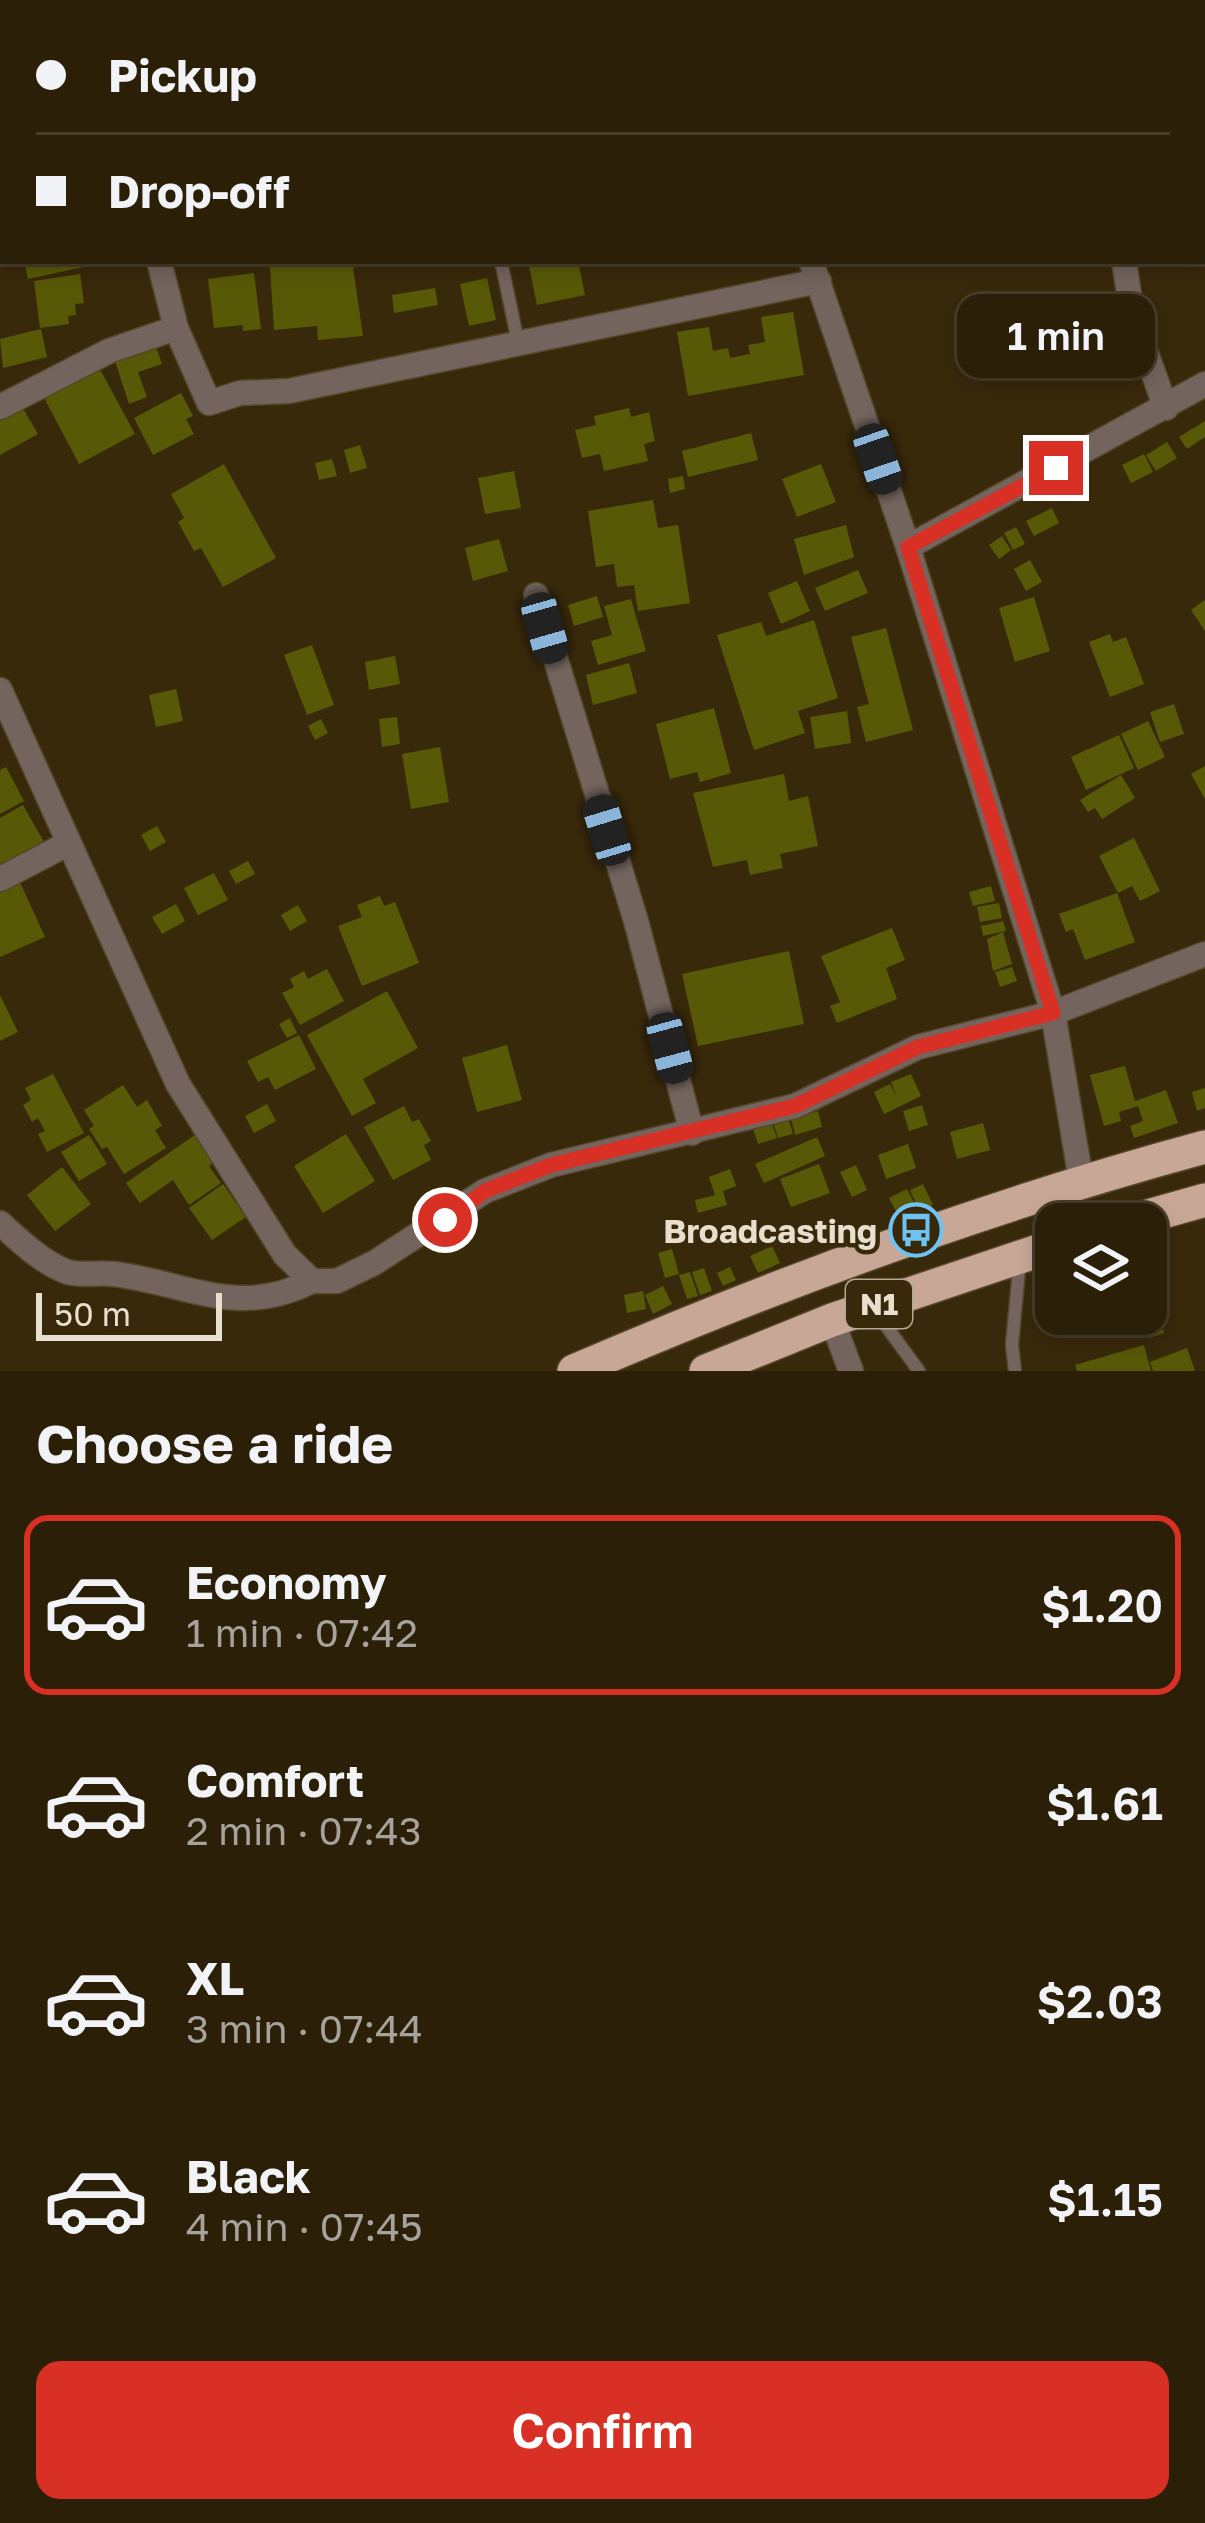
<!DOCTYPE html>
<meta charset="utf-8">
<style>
body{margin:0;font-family:"Golos Text",sans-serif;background:#332712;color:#f1f3f6;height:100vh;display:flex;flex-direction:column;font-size:45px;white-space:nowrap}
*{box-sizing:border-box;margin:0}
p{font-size:39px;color:#a6a29c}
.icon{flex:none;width:66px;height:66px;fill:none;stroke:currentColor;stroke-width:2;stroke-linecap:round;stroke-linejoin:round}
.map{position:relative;height:1371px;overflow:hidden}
.side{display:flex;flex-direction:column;background:#2b1f08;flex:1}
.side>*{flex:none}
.hud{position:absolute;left:0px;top:0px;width:1206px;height:264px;box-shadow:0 6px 18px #0003,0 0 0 3px #473d29;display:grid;align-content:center;height:264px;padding:0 36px;background:#2b1f08}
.tools{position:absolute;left:1035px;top:1203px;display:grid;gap:24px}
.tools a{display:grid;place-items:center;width:132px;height:132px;border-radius:24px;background:#2b1f08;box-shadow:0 6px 18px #0003,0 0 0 3px #473d29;font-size:60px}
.scale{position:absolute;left:36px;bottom:30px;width:186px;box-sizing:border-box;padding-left:12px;border:6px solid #e9dfce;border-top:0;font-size:33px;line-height:42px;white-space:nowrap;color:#e9dfce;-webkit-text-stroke:9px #39290b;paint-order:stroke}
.end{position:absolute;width:54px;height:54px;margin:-27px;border:15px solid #d93025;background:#fff;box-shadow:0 0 0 6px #fff}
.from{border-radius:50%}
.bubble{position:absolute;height:84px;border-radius:24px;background:#2b1f08;box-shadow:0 6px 18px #0003,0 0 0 3px #473d29;font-size:39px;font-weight:600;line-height:84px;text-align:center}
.car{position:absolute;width:36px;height:72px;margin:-36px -18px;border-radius:15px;box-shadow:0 0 9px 3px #0007;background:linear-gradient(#222 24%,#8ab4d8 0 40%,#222 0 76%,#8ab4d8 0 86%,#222 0)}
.hud b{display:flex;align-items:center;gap:42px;height:114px;font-size:45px}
.hud b+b{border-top:3px solid #473d29}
.hud i{width:30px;height:30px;background:#f1f3f6}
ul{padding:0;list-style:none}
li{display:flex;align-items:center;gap:36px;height:180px;margin:0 24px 18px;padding:0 12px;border:6px solid transparent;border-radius:24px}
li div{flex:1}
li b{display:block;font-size:45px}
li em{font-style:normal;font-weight:600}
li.selected{border-color:#d93025}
li>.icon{width:108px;height:108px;stroke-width:1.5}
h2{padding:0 36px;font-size:54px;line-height:144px}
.cta{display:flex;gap:24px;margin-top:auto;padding:24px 36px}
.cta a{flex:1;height:138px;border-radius:24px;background:#d93025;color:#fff;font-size:48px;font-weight:600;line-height:138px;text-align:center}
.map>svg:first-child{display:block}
.building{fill:#575907}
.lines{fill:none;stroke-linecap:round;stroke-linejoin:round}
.service-casing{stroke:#55462a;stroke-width:15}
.minor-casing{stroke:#55462a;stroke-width:27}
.trunk-casing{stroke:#55462a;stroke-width:36}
.service{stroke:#73645d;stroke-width:12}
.minor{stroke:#73645d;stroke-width:24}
.trunk{stroke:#c9a796;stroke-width:33}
.route{stroke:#d93025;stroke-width:15}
.labels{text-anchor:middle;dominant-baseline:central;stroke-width:9;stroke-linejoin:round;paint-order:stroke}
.shield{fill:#39290b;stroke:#b4a894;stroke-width:3}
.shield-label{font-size:30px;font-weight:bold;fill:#e9dfce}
.poi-label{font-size:33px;font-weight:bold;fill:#e9dfce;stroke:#39290b;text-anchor:end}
</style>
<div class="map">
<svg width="1205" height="1371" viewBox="0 0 1205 1371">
<rect width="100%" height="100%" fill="#39290b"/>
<!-- building -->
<g class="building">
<polygon points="24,261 102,261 102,263 28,279"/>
<polygon points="352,261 363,336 318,340 317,326 274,330 270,267"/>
<polygon points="528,261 578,261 585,295 537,305"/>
<polygon points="254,273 261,329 243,331 243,325 214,328 208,279"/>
<polygon points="80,274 84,303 75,304 76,315 68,316 69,324 40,328 34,281"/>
<polygon points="487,278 496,320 469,326 460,284"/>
<polygon points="435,288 438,305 394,313 392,295"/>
<polygon points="793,312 804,375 688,396 677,332 709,327 713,351 728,348 730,358 750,354 748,345 765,342 761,317"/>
<polygon points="41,329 47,357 3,368 0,339"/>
<polygon points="156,347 162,364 138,372 147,397 129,404 115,361"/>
<polygon points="96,362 135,434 79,464 41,392"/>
<polygon points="181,393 193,416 186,419 194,434 153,455 134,418"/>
<polygon points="21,405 38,434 0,455 0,417"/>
<polygon points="629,408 631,417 649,412 655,441 644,444 648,461 604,471 600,454 582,458 575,430 596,425 594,416"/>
<polygon points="1205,421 1205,437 1187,449 1179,437"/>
<polygon points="751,433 758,460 688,477 682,451"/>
<polygon points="1167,442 1177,458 1156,471 1146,455"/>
<polygon points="360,445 367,468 350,473 344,450"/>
<polygon points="1144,454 1153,472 1131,483 1122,465"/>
<polygon points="332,459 337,476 319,480 315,463"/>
<polygon points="224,464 276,558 223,587 201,548 194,551 178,522 184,518 171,494"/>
<polygon points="821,464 836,502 797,517 782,479"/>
<polygon points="514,471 521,508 485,514 478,478"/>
<polygon points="683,476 685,489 670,493 668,479"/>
<polygon points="653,500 658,528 678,525 690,603 638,611 634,585 617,587 614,564 596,567 588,511"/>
<polygon points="1052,508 1059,523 1034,536 1026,521"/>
<polygon points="846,525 854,557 804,575 794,539"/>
<polygon points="1016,527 1025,544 1013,550 1004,533"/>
<polygon points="1002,536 1011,550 999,559 989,545"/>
<polygon points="499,539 508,571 473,581 465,548"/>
<polygon points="1030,560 1042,582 1026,591 1014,569"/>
<polygon points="858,570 868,593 825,611 815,588"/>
<polygon points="797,581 810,611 781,624 768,593"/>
<polygon points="597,596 603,617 574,626 568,605"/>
<polygon points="1034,597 1050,651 1015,662 999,608"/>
<polygon points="631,599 646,651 598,665 591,641 612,635 604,606"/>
<polygon points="1205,600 1205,631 1191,610"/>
<polygon points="814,620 838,698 798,711 805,733 754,750 717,635 761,622 766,636"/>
<polygon points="886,628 913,730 866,742 857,707 869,704 851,637"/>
<polygon points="1110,634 1113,642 1126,637 1144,684 1110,697 1089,642"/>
<polygon points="312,645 334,705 307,715 284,655"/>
<polygon points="395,656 400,684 369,690 365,662"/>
<polygon points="629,663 637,693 593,705 586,675"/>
<polygon points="176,689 183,721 156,727 149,695"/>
<polygon points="1174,704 1184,734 1160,742 1150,712"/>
<polygon points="714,708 731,773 700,782 697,772 670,779 656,724"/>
<polygon points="847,711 851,743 815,749 810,717"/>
<polygon points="397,717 400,744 382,747 379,719"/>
<polygon points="321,719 328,733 315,740 308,726"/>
<polygon points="1148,721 1165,757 1138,770 1121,734"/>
<polygon points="1119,735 1134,768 1086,790 1071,757"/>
<polygon points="440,747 449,802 411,809 402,754"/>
<polygon points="1205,766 1205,799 1191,774"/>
<polygon points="6,767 24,801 0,814 0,770"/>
<polygon points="784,774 789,801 808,796 818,846 780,854 783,868 750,875 747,860 713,867 693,793"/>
<polygon points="1121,775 1135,798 1102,819 1095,808 1088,812 1080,800"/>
<polygon points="23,805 44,842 0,867 0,818"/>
<polygon points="157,826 166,842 150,851 141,835"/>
<polygon points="1134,838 1160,891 1140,901 1132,886 1118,893 1099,856"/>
<polygon points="248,861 255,874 236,884 229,871"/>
<polygon points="214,873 228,900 198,915 184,888"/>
<polygon points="19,880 45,937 0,957 0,889"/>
<polygon points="991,886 995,901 973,906 969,892"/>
<polygon points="1117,893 1135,942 1085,960 1073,929 1066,932 1059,914"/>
<polygon points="380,896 384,906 395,902 419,963 362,986 338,926 362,917 357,905"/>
<polygon points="999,903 1002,918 980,922 977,907"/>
<polygon points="176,904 185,921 162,934 152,917"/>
<polygon points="298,905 307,921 290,931 281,915"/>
<polygon points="1003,921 1006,931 983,936 981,926"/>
<polygon points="892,928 905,960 886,968 897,999 837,1023 830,1006 840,1002 821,956"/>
<polygon points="1003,932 1012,964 993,971 987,939"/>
<polygon points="789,951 804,1024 698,1046 682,974"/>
<polygon points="1012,967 1017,981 1000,987 995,972"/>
<polygon points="327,969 344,1001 300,1025 282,993 294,987 290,979 304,971 308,979"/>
<polygon points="387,991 418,1048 363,1079 376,1103 352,1116 307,1035"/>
<polygon points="0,995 18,1032 0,1041"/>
<polygon points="290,1018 297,1033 287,1038 279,1024"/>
<polygon points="299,1035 316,1069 275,1090 268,1077 258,1082 247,1061"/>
<polygon points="507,1045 522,1100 477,1112 462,1058"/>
<polygon points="1125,1066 1135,1101 1166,1090 1178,1123 1134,1138 1130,1126 1143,1121 1138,1106 1119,1112 1121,1121 1104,1126 1090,1075"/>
<polygon points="53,1074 84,1133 47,1152 38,1134 45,1131 38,1118 32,1122 23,1105 31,1100 25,1088"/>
<polygon points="911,1074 921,1096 884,1114 874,1092 890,1084 897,1097 891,1082"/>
<polygon points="123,1085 137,1107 147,1100 162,1126 155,1130 166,1148 124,1174 107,1147 102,1149 89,1129 94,1126 84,1110"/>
<polygon points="1205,1088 1205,1108 1197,1111 1192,1092"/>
<polygon points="267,1104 276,1121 254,1133 245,1116"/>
<polygon points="922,1105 928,1125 909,1131 903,1111"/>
<polygon points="404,1106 412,1122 419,1119 431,1141 424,1145 431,1160 393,1180 364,1127"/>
<polygon points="818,1111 822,1127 795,1135 791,1118"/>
<polygon points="787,1114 793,1134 778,1138 772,1119"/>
<polygon points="770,1119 777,1138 758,1144 752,1125"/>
<polygon points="983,1123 990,1150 957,1159 950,1132"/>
<polygon points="202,1130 221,1158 209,1166 221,1183 189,1205 173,1180 140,1203 126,1183"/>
<polygon points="346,1134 375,1181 323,1213 294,1166"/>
<polygon points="89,1135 107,1164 79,1181 61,1152"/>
<polygon points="817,1137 825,1156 764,1183 755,1164"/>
<polygon points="908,1144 916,1168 886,1179 878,1155"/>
<polygon points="819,1164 830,1193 791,1207 780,1179"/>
<polygon points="856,1165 867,1190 852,1197 840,1172"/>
<polygon points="62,1167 91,1204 55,1231 27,1195"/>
<polygon points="730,1169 736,1186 723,1191 727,1205 698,1213 695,1200 715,1195 709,1177"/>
<polygon points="223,1184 246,1217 212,1240 189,1208"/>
<polygon points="923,1184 933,1205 919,1211 910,1190"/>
<polygon points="907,1189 917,1208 899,1217 889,1198"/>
<polygon points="772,1246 780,1263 758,1273 750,1256"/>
<polygon points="672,1249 679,1274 665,1278 658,1253"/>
<polygon points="730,1267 736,1280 723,1286 717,1273"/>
<polygon points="704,1268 712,1291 700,1295 692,1272"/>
<polygon points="690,1272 698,1296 687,1299 679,1275"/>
<polygon points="663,1286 672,1304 653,1314 645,1295"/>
<polygon points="643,1291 646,1309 627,1313 624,1295"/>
<polygon points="1159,1315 1164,1333 1149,1338 1144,1320"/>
<polygon points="1068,1316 1074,1330 1061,1335 1055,1320"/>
<polygon points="1144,1345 1151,1371 1077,1371 1075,1365"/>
<polygon points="1187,1348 1195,1371 1153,1371 1150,1362"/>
</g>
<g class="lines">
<!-- service casing -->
<g class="service-casing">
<g id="service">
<polyline points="501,261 518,342"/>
<polyline points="873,1308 919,1371"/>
<polyline points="1015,1371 1012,1345 1020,1259"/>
</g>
</g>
<!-- minor casing -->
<g class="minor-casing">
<g id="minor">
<polyline points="93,0 94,3"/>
<polyline points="710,0 711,3"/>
<polyline points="1083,0 1084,3"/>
<polyline points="159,261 176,328 209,403 240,393 289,391 819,281"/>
<polyline points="811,261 908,547 1053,1013 1081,1180"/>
<polyline points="1124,261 1132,314 1166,408"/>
<polyline points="0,407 109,351 176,328"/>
<polyline points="908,547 1205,384"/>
<polyline points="536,595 636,921 692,1133"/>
<polyline points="0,690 178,1084 285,1255 312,1281 337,1281 374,1263 485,1191 551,1165 795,1106 918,1047 1053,1013 1205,954"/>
<polyline points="0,879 67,844"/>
<path d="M0,1223C19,1240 42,1263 68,1272C81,1276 99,1272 114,1274C188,1283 237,1319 312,1281"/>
<polyline points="832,1320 851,1371"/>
</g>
</g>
<!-- trunk casing -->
<g class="trunk-casing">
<g id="trunk">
<polyline points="1120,1224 1205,1200"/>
<path d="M574,1371C778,1283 990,1205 1205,1147"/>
<polyline points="706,1371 832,1320 1056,1245"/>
</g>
</g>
<!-- service -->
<use href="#service" class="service"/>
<!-- minor -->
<use href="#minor" class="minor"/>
<!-- trunk -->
<use href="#trunk" class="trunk"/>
</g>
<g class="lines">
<!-- route -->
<polyline class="route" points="445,1220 485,1191 551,1165 795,1106 918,1047 1053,1013 908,547 1056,468"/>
</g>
<!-- icons -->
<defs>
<g id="bus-ring" transform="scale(2.7)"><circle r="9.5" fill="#39290b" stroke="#6fc2f4" stroke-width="1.5"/><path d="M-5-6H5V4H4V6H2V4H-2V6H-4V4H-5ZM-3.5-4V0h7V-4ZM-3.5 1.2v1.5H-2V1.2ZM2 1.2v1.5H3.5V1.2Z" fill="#6fc2f4"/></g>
</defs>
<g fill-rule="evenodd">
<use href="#bus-ring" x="916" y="1230"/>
</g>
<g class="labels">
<!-- shield labels -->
<rect class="shield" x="846" y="1280" width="66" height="48" rx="9"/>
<g class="shield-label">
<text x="879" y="1304">N1</text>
</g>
<!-- poi labels -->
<g class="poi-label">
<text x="877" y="1230">Broadcasting</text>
</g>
</g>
</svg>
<div class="tools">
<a><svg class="icon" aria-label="layers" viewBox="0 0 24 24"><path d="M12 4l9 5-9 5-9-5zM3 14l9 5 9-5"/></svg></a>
</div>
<div class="scale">50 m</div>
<i class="end from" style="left:445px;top:1220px"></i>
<i class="end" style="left:1056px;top:468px"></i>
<div class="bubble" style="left:957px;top:294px;width:198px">1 min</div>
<i class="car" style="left:878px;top:459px;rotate:161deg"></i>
<i class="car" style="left:545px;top:628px;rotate:164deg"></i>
<i class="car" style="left:607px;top:830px;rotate:343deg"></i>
<i class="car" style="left:670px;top:1048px;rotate:165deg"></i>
<div class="hud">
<b><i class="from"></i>Pickup</b>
<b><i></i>Drop-off</b>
</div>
</div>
<section class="side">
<h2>Choose a ride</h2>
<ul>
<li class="selected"><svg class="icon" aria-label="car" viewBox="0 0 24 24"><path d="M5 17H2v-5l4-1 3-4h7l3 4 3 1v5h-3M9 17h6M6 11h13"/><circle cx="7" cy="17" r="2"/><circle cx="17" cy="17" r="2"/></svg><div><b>Economy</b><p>1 min · 07:42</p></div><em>$1.20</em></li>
<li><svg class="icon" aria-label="car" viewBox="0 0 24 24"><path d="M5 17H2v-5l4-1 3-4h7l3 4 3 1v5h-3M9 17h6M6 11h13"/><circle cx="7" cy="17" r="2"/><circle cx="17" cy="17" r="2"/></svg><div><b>Comfort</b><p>2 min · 07:43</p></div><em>$1.61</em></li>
<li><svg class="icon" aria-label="car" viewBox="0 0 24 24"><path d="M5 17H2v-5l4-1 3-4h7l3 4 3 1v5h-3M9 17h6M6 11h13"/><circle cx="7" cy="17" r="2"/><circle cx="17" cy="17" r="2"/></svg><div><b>XL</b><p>3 min · 07:44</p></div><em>$2.03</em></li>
<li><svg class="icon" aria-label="car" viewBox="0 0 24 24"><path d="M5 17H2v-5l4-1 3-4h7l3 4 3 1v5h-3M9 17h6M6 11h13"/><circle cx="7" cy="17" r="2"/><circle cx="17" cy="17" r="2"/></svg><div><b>Black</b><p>4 min · 07:45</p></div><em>$1.15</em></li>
</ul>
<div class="cta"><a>Confirm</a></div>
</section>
